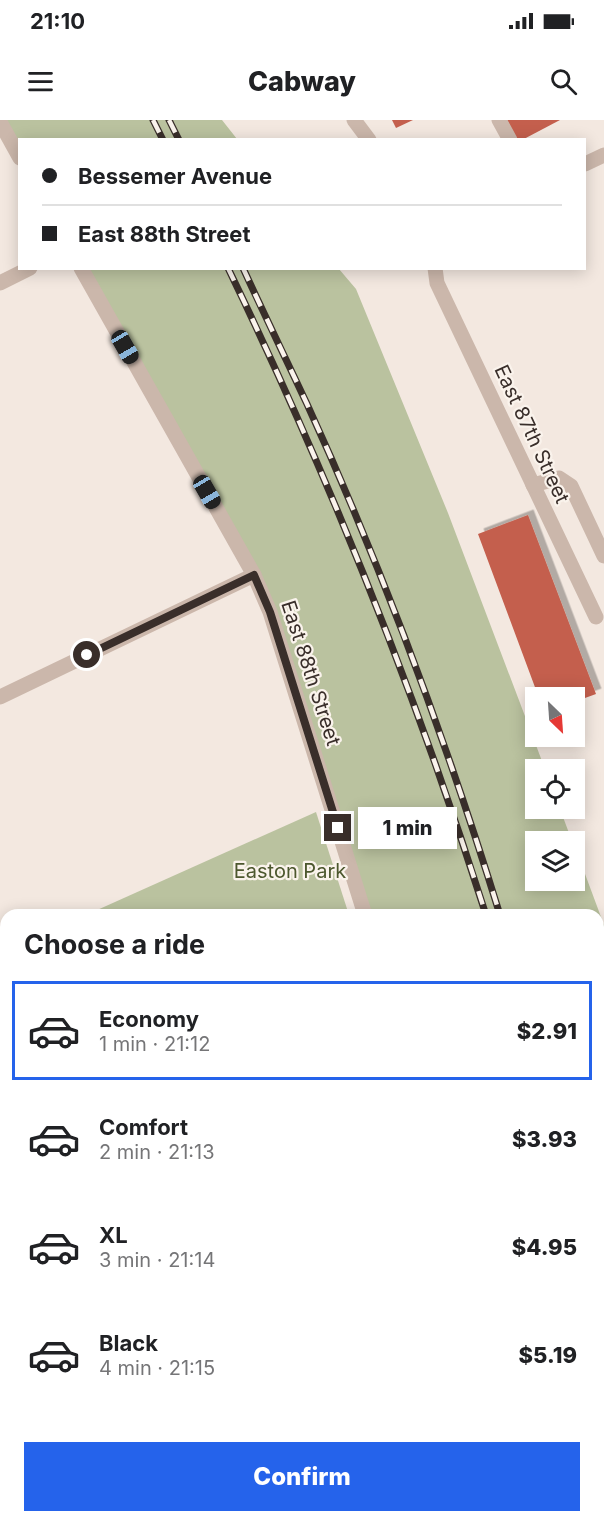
<!DOCTYPE html>
<meta charset="utf-8">
<style>
body{margin:0;font-family:Inter,sans-serif;background:#f6f6f6;color:#202124;height:100vh;display:flex;flex-direction:column;font-size:22px;white-space:nowrap}
*{box-sizing:border-box;margin:0}
p{font-size:20px;color:#757577}
.icon{flex:none;width:33px;height:33px;fill:none;stroke:currentColor;stroke-width:2;stroke-linecap:round;stroke-linejoin:round}
.map{position:relative;flex:1;overflow:hidden}
.sheet{position:absolute;left:0px;top:789px;width:604px;height:614px;display:flex;flex-direction:column;background:#fff;border-radius:18px 18px 0 0;box-shadow:0 3px 15px #0003}
.sheet>*{flex:none}
.top-card{position:absolute;left:18px;top:18px;width:568px;height:132px;border-radius:0px;box-shadow:0 3px 15px #0003;display:grid;align-content:center;height:132px;padding:0 24px;background:#fff}
.needle{width:39px;rotate:155deg}
.tools{position:absolute;left:525px;top:567px;display:grid;gap:12px}
.tools a{display:grid;place-items:center;width:60px;height:60px;border-radius:0px;background:#fff;box-shadow:0 3px 15px #0003;font-size:30px}
.end{position:absolute;width:27px;height:27px;margin:-14px;border:8px solid #392e2a;background:#fff;box-shadow:0 0 0 3px #fff}
.from{border-radius:50%}
.bubble{position:absolute;height:42px;border-radius:0px;background:#fff;box-shadow:0 3px 15px #0003;font-size:20px;font-weight:800;line-height:42px;text-align:center}
.car{position:absolute;width:18px;height:36px;margin:-18px -9px;border-radius:8px;box-shadow:0 0 4px 2px #0007;background:linear-gradient(#222 24%,#8ab4d8 0 40%,#222 0 76%,#8ab4d8 0 86%,#222 0)}
.top-card b{display:flex;align-items:center;gap:21px;height:57px;font-size:22px}
.top-card b+b{border-top:2px solid #e0e0e0}
.top-card i{width:15px;height:15px;background:#202124}
ul{padding:0;list-style:none}
li{display:flex;align-items:center;gap:18px;height:99px;margin:0 12px 9px;padding:0 12px;border:3px solid transparent;border-radius:0px}
li div{flex:1}
li b{display:block;font-size:22px}
li em{font-style:normal;font-weight:800}
li.selected{border-color:#2563eb}
li>.icon{width:54px;height:54px;stroke-width:1.5}
h2{padding:0 24px;font-size:27px;line-height:72px}
.primary-button{display:flex;gap:12px;margin-top:auto;padding:12px 24px}
.primary-button a{flex:1;height:69px;border-radius:0px;background:#2563eb;color:#fff;font-size:24px;font-weight:800;line-height:69px;text-align:center}
.status{display:flex;justify-content:space-between;align-items:center;height:42px;padding:0 30px;background:#fff;direction:ltr}
.status svg{height:16px;fill:currentColor}
header{display:flex;justify-content:space-between;align-items:center;height:78px;padding:0 24px;background:#fff;font-size:27px;font-weight:800}
.map>svg:first-child{display:block}
.green{fill:#bac29f}
.building{fill:#c45f4d;filter:url(#shadow)}
.lines{fill:none;stroke-linecap:round;stroke-linejoin:round}
.minor{stroke:#cbb7ab;stroke-width:15}
.rail-casing{stroke:#392e2a;stroke-width:7}
.rail{stroke:#faf3ec;stroke-width:4.5;stroke-dasharray:14;stroke-linecap:butt}
.route{stroke:#392e2a;stroke-width:8}
.labels{text-anchor:middle;dominant-baseline:central;stroke-width:4.5;stroke-linejoin:round;paint-order:stroke}
.street-label{font-size:20px;fill:#392e2a;stroke:#faf3ec}
.park-label{font-size:20px;fill:#4c572e;stroke:#faf3ec}
</style>
<div class="status"><b>21:10</b><svg viewBox="0 0 49 12"><path d="M0 12V9h3v3zM5 12V6h3v6zM10 12V3h3v9zM15 12V0h3v12zM26 1h20v11H26zM47 4h2v5h-2z"/></svg></div>
<header><svg class="icon" aria-label="menu" viewBox="0 0 24 24"><path d="M4 6h16M4 12h16M4 18h16"/></svg>Cabway<svg class="icon" aria-label="search" viewBox="0 0 24 24"><circle cx="10" cy="10" r="6"/><path d="M15 15l6 6"/></svg></header>
<div class="map">
<svg width="604" height="1402" viewBox="0 0 604 1402">
<defs>
<filter id="shadow"><feDropShadow dx="5.5" dy="-5.5" stdDeviation="0" flood-color="#0004"/></filter>
</defs>
<rect width="100%" height="100%" fill="#f3e8e0"/>
<!-- green -->
<g class="green">
<polygon points="0,0 222,0 237,19 20,20 19,38"/>
<polygon points="81,149 339,149 356,169 448,393 545,649 536,650 536,688 560,689 572,721 536,722 536,760 574,760 575,727 604,805 604,1402 553,1402 551,1397 598,1396 598,795 365,795 270,492"/>
<polygon points="316,692 349,795 86,795"/>
</g>
<!-- building -->
<g class="building">
<polygon points="392,0 413,0 396,8"/>
<polygon points="507,0 560,0 522,20 517,20"/>
<polygon points="528,395 596,574 574,582 574,578 539,578 478,414"/>
<polygon points="6,1096 6,1118 0,1104 0,1099"/>
<polygon points="6,1145 6,1174 0,1162 0,1148"/>
<polygon points="323,1396 352,1396 355,1402 326,1402"/>
<polygon points="410,1396 438,1396 441,1402 413,1402"/>
<polygon points="462,1396 490,1396 492,1402 451,1402"/>
</g>
<g class="lines">
<!-- minor -->
<g class="minor">
<polyline points="354,0 369,20"/>
<polyline points="499,0 510,20"/>
<polyline points="0,2 20,38"/>
<polyline points="585,44 604,35"/>
<polyline points="81,148 254,455 270,492 365,795"/>
<polyline points="435,148 437,163 596,497"/>
<polyline points="0,163 30,148"/>
<polyline points="533,365 559,358 571,366 604,436"/>
<polyline points="0,577 254,455"/>
<polyline points="0,963 6,960"/>
<polyline points="0,1226 6,1223"/>
<polyline points="551,1396 553,1402"/>
<polyline points="233,1402 244,1396"/>
</g>
<!-- rail casing -->
<g class="rail-casing">
<g id="rail">
<polyline points="153,0 163,20"/>
<polyline points="169,0 179,20"/>
<path d="M228,148C329,357 416,574 486,795"/>
<path d="M243,148C264,194 286,239 307,284C382,448 447,623 500,795"/>
<polyline points="598,1115 604,1133"/>
<polyline points="598,1161 604,1179"/>
</g>
</g>
<!-- rail -->
<use href="#rail" class="rail"/>
</g>
<g class="lines">
<!-- route -->
<polyline class="route" points="87,535 254,455 270,492 338,708"/>
</g>
<g class="labels">
<!-- street labels -->
<g class="street-label">
<text transform="translate(532 314) rotate(65)">East 87th Street</text>
<text transform="translate(311 553) rotate(72)">East 88th Street</text>
</g>
<!-- park labels -->
<g class="park-label">
<text x="290" y="751">Easton Park</text>
</g>
</g>
</svg>
<div class="tools">
<a><svg class="needle" viewBox="-14 -14 28 28"><path d="M0-13l5 13h-10z" fill="#e53935"/><path d="M0 13l5-13h-10z" fill="#757577"/></svg></a>
<a><svg class="icon" aria-label="locate" viewBox="0 0 24 24"><circle cx="12" cy="12" r="6"/><path d="M12 2v4M12 18v4M2 12h4M18 12h4"/></svg></a>
<a><svg class="icon" aria-label="layers" viewBox="0 0 24 24"><path d="M12 4l9 5-9 5-9-5zM3 14l9 5 9-5"/></svg></a>
</div>
<i class="end from" style="left:87px;top:535px"></i>
<i class="end" style="left:338px;top:708px"></i>
<div class="bubble" style="left:358px;top:687px;width:99px">1 min</div>
<i class="car" style="left:125px;top:227px;rotate:150deg"></i>
<i class="car" style="left:207px;top:372px;rotate:150deg"></i>
<div class="top-card">
<b><i class="from"></i>Bessemer Avenue</b>
<b><i></i>East 88th Street</b>
</div>
<section class="sheet">
<h2>Choose a ride</h2>
<ul>
<li class="selected"><svg class="icon" aria-label="car" viewBox="0 0 24 24"><path d="M5 17H2v-5l4-1 3-4h7l3 4 3 1v5h-3M9 17h6M6 11h13"/><circle cx="7" cy="17" r="2"/><circle cx="17" cy="17" r="2"/></svg><div><b>Economy</b><p>1 min · 21:12</p></div><em>$2.91</em></li>
<li><svg class="icon" aria-label="car" viewBox="0 0 24 24"><path d="M5 17H2v-5l4-1 3-4h7l3 4 3 1v5h-3M9 17h6M6 11h13"/><circle cx="7" cy="17" r="2"/><circle cx="17" cy="17" r="2"/></svg><div><b>Comfort</b><p>2 min · 21:13</p></div><em>$3.93</em></li>
<li><svg class="icon" aria-label="car" viewBox="0 0 24 24"><path d="M5 17H2v-5l4-1 3-4h7l3 4 3 1v5h-3M9 17h6M6 11h13"/><circle cx="7" cy="17" r="2"/><circle cx="17" cy="17" r="2"/></svg><div><b>XL</b><p>3 min · 21:14</p></div><em>$4.95</em></li>
<li><svg class="icon" aria-label="car" viewBox="0 0 24 24"><path d="M5 17H2v-5l4-1 3-4h7l3 4 3 1v5h-3M9 17h6M6 11h13"/><circle cx="7" cy="17" r="2"/><circle cx="17" cy="17" r="2"/></svg><div><b>Black</b><p>4 min · 21:15</p></div><em>$5.19</em></li>
</ul>
<div class="primary-button"><a>Confirm</a></div>
</section>
</div>
